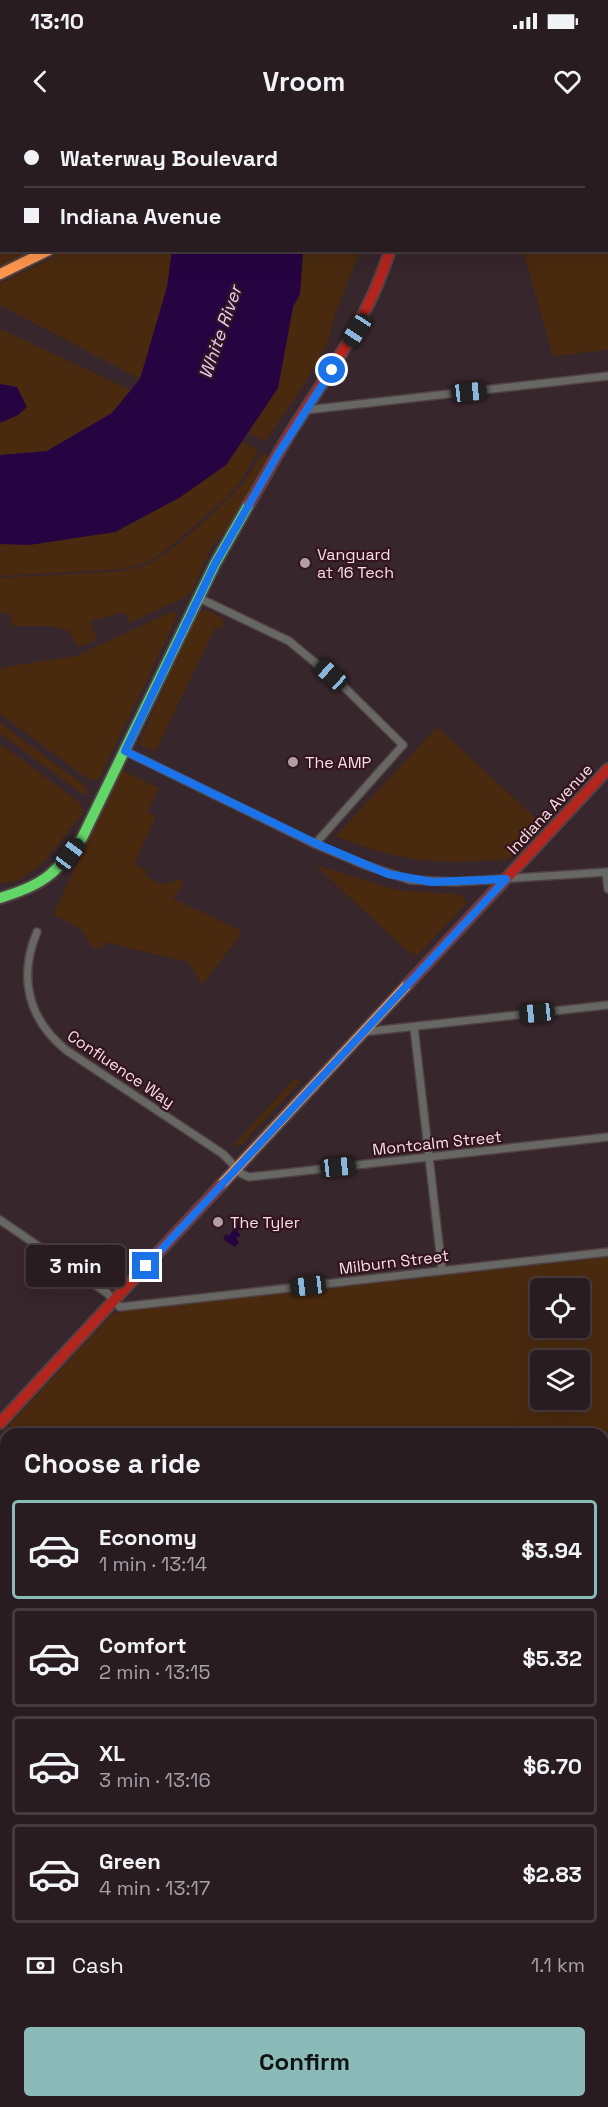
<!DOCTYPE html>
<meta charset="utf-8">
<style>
body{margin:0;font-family:"Space Grotesk",sans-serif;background:#35292d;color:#f1f3f6;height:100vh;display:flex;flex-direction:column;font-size:22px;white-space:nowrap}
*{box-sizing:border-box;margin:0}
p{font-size:20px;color:#a5a1a5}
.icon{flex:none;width:33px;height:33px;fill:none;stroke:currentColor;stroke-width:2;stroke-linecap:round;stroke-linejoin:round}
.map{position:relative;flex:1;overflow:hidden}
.sheet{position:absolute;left:0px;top:1308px;width:609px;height:680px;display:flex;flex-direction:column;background:#291c20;border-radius:18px 18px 0 0;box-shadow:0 6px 24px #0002,0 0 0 2px #453a3e}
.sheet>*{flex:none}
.guide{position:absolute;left:0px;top:0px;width:609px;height:132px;box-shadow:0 6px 24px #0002,0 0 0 2px #453a3e;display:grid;align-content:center;height:132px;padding:0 24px;background:#291c20}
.buttons{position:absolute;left:530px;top:1158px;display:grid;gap:12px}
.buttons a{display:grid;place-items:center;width:60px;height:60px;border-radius:6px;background:#291c20;box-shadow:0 6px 24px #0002,0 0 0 2px #453a3e;font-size:30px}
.end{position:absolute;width:27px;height:27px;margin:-14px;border:8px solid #1a73e8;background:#fff;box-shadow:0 0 0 3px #fff}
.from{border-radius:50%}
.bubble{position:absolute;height:42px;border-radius:6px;background:#291c20;box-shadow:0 6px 24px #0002,0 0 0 2px #453a3e;font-size:20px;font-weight:700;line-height:42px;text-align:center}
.car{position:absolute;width:18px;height:36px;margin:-18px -9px;border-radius:8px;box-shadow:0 0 4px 2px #0007;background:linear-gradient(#222 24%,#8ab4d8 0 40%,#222 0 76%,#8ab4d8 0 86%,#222 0)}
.guide b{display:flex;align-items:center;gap:21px;height:57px;font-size:22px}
.guide b+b{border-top:2px solid #453a3e}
.guide i{width:15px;height:15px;background:#f1f3f6}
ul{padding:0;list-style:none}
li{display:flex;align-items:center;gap:18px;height:99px;margin:0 12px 9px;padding:0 12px;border:3px solid #453a3e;border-radius:6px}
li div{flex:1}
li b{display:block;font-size:22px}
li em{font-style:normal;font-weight:700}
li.current{border-color:#8bbbb9}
li>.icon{width:54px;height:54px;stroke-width:1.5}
h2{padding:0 24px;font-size:27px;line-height:72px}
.pay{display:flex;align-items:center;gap:15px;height:66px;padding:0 24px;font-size:22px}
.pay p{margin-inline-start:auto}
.button{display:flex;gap:12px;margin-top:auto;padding:12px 24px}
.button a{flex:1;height:69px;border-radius:6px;background:#8bbbb9;color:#111;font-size:24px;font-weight:700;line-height:69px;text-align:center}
.status{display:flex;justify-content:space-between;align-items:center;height:42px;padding:0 30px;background:#291c20;direction:ltr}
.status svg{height:16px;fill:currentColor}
header{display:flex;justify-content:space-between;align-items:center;height:78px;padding:0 24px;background:#291c20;font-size:27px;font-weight:700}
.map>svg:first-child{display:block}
.green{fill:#4a2a0e;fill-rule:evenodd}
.water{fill:#260442}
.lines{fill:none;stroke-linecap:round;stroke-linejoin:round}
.street-casing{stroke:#504246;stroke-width:10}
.fast-casing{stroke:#504246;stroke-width:14}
.slow-casing{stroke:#504246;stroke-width:14}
.jam-casing{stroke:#504246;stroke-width:14}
.street{stroke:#676763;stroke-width:7}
.fast{stroke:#63d668;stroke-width:10}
.slow{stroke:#ff974d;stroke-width:10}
.jam{stroke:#b3261e;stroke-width:10}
.route{stroke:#1a73e8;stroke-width:8}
.poi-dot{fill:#b39ea4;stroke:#34151f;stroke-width:2}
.labels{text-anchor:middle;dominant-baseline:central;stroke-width:4.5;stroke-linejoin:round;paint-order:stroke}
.poi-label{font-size:16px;fill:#f6dfe5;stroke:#34151f;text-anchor:start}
.street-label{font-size:16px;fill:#f6dfe5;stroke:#34151f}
.water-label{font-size:18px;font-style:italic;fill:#dfd1fa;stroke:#34151f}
</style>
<div class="status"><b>13:10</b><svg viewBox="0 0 49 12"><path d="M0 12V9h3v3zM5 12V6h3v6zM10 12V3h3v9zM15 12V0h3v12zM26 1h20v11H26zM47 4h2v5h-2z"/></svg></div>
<header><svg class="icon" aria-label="back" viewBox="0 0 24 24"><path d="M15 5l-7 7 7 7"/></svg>Vroom<svg class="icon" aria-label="heart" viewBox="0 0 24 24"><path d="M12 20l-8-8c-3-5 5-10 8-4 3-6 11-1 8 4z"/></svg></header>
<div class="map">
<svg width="608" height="1987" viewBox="0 0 608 1987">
<rect width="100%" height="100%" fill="#37262b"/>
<!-- green -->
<g class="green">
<polygon points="0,0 117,0 2,2 2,130 35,131 0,146"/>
<polygon points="608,76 608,230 553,236 523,131 608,130"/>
<polygon points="60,131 172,131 167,167 140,259 0,185 0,163 49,139"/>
<polygon points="303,131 360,131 335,194 328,222 302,268 265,321 249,313 278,268 293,187 300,174"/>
<polygon points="0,209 131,270 112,293 46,331 0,335 0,303 18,295 17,267 0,264"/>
<polygon points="243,321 258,331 239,364 226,378 176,422 150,441 124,449 0,456 0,424 29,425 115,412 179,378 226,345"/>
<polygon points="264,332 269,338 230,406 212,426 192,470 185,477 129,503 125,492 90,501 97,520 78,527 67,510 50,506 12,506 10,493 0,493 0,458 123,451 149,444 179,424 219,388 241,366"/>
<polygon points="206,490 224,499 222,509 215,508 155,632 139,624 192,503 199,493"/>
<polygon points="171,492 178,494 99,659 90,660 0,594 0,550 4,547 76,536"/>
<polygon points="0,603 86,667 88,674 84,675 0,613"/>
<path d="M437,607L541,703L509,739C441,745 400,743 336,716Z"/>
<polygon points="0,624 80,683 83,693 42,744 18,761 0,763"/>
<path d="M121,650L159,668L147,692L156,696L134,744L148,751L146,756L162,765L164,762L170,764L177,759L184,762L173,779L240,810L241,814L202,865L188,842L104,822L102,829C87,831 89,815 79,808C72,803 61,799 53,795Z"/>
<polygon points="315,745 397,770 462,775 467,783 416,836 402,826"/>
<polygon points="295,958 300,962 242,1024 232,1027"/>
<path d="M608,1137V1959H603V1314H6V1608H0V1315L111,1195L118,1192ZM540,1168H579V1208H540ZM540,1240H579V1280H540Z"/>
<polygon points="6,1921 6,1978 0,1979 0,1922"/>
<polygon points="69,1982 102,1982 88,1987 19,1987"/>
</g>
<!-- water -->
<g class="water">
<polygon points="192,0 339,0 339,1 191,1"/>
<polygon points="172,131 303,131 300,174 293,187 278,268 226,345 179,378 115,412 29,425 0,424 0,335 47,331 112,293 140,259 167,167"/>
<polygon points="0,264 17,267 27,287 18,295 0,303"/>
<polygon points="239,1101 243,1105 237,1111 241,1116 236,1118 239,1123 235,1127 223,1119 226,1114 229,1116"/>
<polygon points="608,1352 608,1392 603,1398 603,1356"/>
<polygon points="0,1473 6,1474 6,1519 0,1518"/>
</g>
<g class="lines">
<!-- street casing -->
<g class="street-casing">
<g id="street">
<polyline points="416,2 416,0"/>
<polyline points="306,290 608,256"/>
<polyline points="199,478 289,521 341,564 403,625 315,724"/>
<polyline points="125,631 315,724 362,744 410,760 456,762 608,752"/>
<polyline points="606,752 608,769"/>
<path d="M37,812C18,857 28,899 66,930L223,1034L242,1054L249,1057L608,1017"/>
<polyline points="414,907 442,1150"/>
<polyline points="363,912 608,885"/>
<polyline points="0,1100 107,1173 120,1187 608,1132"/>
<polyline points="0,1618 6,1618"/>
<polyline points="0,1740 6,1741"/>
<polyline points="0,1796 6,1797"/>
<polyline points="603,1801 608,1800"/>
<polyline points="142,1982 142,1987"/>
<polyline points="255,1982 255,1987"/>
<polyline points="372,1982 373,1987"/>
<polyline points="494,1982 495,1987"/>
</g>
</g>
<!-- fast casing -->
<g class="fast-casing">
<g id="fast">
<polyline points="125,2 126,0"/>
<path d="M0,778C46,764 53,755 82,718L215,444L249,384"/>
</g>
</g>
<!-- slow casing -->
<g class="slow-casing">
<g id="slow">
<polyline points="0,154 49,130"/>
<polyline points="221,1065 408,864"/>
</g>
</g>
<!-- jam casing -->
<g class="jam-casing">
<g id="jam">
<path d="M249,384C265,358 279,330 296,304C332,248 370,195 390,130"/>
<polyline points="408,864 608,649"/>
<polyline points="0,1303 221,1065"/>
</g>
</g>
<!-- street -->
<use href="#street" class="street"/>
<!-- fast -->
<use href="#fast" class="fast"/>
<!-- slow -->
<use href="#slow" class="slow"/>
<!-- jam -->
<use href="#jam" class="jam"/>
</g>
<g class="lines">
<!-- route -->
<polyline class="route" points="146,1146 506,759 432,762 388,754 315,723 125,631 215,444 278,334 332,250"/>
</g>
<!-- markers -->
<g class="poi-dot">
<circle cx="305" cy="443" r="6"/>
<circle cx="293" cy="642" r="6"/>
<circle cx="218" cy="1102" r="6"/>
</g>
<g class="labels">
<!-- poi labels -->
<g class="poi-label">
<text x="317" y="434">Vanguard<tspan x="317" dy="18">at 16 Tech</tspan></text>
<text x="305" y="642">The AMP</text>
<text x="230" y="1102">The Tyler</text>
</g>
<!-- street labels -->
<g class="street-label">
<text transform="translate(550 689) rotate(-47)">Indiana Avenue</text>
<text transform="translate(121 949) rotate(34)">Confluence Way</text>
<text transform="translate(437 1023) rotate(-6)">Montcalm Street</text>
<text transform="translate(394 1142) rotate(-7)">Milburn Street</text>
</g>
<!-- water labels -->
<g class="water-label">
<text transform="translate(220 212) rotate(-71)">White River</text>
</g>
</g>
</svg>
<div class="buttons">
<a><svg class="icon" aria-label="locate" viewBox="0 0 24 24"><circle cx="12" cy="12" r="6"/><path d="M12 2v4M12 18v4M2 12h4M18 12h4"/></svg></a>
<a><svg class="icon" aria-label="layers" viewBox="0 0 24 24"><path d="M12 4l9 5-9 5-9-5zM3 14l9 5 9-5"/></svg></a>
</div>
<i class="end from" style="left:332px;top:250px"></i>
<i class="end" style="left:146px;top:1146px"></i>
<div class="bubble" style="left:26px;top:1125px;width:99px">3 min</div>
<i class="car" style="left:357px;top:210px;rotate:213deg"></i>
<i class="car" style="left:469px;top:272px;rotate:84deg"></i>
<i class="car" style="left:331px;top:555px;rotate:312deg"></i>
<i class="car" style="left:70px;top:734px;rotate:37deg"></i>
<i class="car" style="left:537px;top:893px;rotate:264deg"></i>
<i class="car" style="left:338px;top:1047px;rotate:84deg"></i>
<i class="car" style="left:308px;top:1166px;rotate:263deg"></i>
<div class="guide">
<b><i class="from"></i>Waterway Boulevard</b>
<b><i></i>Indiana Avenue</b>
</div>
<section class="sheet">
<h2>Choose a ride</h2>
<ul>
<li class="current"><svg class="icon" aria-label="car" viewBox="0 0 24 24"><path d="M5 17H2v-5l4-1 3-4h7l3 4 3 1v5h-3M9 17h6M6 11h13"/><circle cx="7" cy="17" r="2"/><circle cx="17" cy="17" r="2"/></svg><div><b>Economy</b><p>1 min · 13:14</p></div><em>$3.94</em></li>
<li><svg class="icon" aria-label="car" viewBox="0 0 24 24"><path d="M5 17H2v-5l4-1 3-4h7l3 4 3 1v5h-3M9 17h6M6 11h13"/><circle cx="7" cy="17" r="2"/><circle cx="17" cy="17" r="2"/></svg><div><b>Comfort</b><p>2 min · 13:15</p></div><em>$5.32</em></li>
<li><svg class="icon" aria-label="car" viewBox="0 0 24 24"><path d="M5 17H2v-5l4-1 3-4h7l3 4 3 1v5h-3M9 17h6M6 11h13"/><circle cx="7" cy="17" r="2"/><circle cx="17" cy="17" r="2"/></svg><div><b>XL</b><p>3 min · 13:16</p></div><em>$6.70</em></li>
<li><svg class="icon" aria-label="car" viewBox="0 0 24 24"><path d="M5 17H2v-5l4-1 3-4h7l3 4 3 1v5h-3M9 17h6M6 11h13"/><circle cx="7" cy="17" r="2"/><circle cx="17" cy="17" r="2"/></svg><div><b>Green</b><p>4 min · 13:17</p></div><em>$2.83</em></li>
</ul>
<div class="pay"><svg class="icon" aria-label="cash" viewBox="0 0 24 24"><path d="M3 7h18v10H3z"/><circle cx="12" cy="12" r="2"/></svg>Cash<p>1.1 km</p></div>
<div class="button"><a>Confirm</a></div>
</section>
</div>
